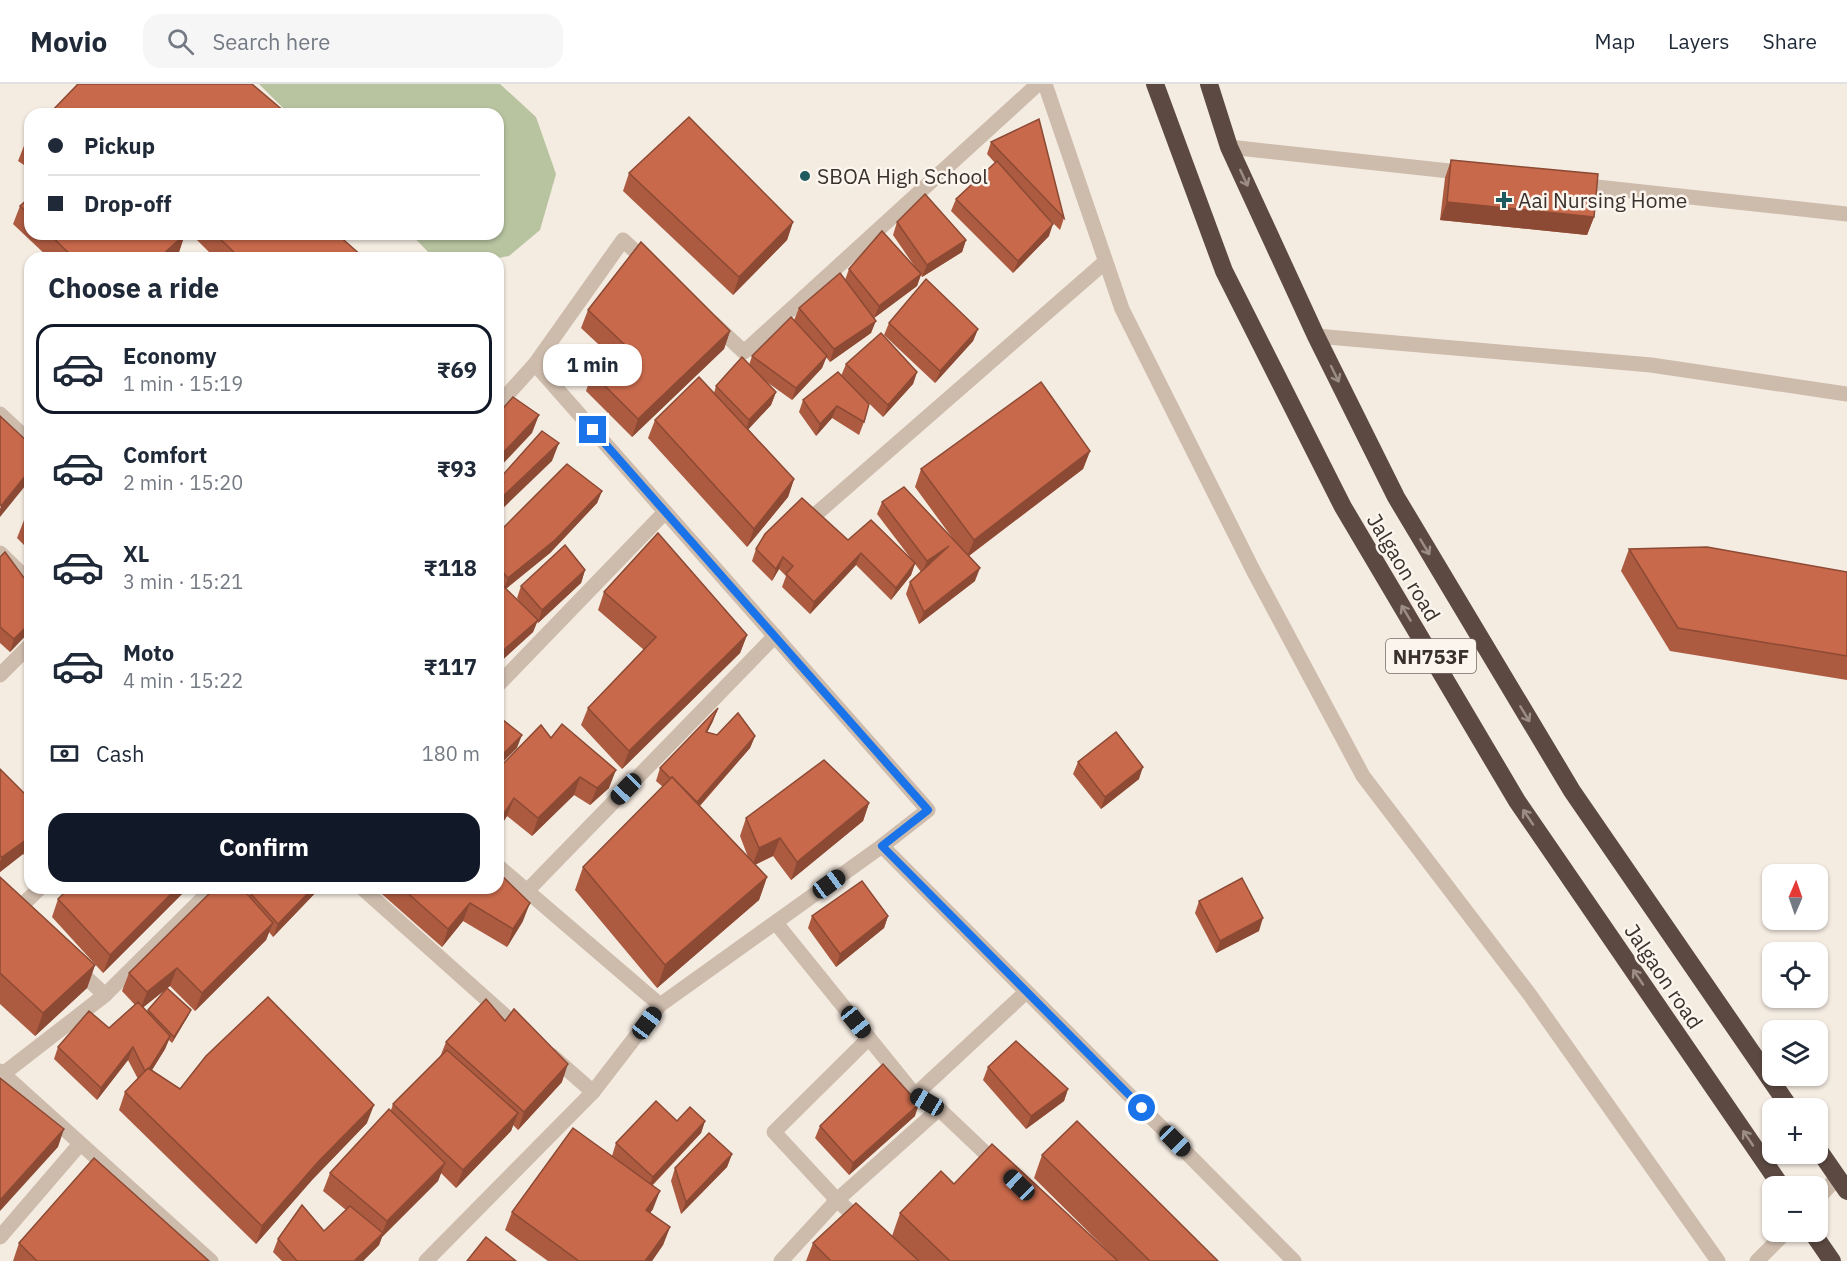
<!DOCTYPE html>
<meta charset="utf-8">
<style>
body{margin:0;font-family:"IBM Plex Sans",sans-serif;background:#f6f6f7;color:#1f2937;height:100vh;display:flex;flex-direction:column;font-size:22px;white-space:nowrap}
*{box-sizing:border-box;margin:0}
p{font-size:20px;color:#747a83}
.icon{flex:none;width:33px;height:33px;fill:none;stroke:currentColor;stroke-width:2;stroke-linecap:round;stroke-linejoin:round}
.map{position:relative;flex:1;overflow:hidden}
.panel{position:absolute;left:24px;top:168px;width:480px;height:642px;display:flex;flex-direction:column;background:#fff;border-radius:18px;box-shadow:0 2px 4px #0004}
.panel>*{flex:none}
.guide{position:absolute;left:24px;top:24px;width:480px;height:132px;border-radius:18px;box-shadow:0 2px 4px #0004;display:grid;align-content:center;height:132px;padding:0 24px;background:#fff}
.needle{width:39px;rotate:2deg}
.buttons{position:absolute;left:1762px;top:780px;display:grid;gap:12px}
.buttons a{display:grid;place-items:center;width:66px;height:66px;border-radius:12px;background:#fff;box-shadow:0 2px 4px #0004;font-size:30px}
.end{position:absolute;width:27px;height:27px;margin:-14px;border:8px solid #1a73e8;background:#fff;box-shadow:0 0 0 3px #fff}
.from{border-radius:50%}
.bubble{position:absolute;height:42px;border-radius:18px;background:#fff;box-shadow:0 2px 4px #0004;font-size:20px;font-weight:800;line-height:42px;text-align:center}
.car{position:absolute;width:18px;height:36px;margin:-18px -9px;border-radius:8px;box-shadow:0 0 4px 2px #0007;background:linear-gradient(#222 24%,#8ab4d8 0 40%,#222 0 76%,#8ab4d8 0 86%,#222 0)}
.guide b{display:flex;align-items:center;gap:21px;height:57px;font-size:22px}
.guide b+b{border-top:2px solid #e0e1e3}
.guide i{width:15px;height:15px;background:#1f2937}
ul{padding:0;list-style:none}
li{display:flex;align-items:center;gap:18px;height:90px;margin:0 12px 9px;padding:0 12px;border:3px solid transparent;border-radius:18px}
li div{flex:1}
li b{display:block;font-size:22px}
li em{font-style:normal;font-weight:800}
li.selected{border-color:#111827}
li>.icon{width:54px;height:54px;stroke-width:1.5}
h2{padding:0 24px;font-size:27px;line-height:72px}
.pay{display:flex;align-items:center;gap:15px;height:66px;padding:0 24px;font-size:22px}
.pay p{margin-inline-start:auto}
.cta{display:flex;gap:12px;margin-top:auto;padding:12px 24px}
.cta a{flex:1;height:69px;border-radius:18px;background:#111827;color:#fff;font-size:24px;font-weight:800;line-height:69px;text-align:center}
header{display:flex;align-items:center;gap:36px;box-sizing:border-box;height:84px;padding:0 30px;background:#fff;border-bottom:2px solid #e0e1e3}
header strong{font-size:28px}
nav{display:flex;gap:33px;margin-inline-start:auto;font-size:21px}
.search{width:420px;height:54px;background:#f6f6f7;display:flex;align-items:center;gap:15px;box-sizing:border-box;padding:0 21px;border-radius:18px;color:#747a83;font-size:22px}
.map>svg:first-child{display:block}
.green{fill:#b8c4a0}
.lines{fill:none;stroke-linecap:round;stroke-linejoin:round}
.street{stroke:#cdbbac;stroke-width:15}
.highway{stroke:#5c4a42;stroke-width:18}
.wall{fill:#ac5a40;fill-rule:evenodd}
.shaded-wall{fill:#8c4a34}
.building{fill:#c8694b;stroke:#8c4a34;stroke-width:1.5}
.oneway{stroke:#9c8e87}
.route{stroke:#1a73e8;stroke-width:8}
.poi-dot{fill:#1f5a5e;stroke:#fbf5ee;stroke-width:2}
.labels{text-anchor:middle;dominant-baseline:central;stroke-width:5;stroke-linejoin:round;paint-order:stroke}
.shield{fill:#fbf5ee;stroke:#756b66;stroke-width:1.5}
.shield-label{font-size:20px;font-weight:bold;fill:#3b302b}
.poi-label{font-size:21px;fill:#3b302b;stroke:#fbf5ee;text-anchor:start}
.street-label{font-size:21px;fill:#3b302b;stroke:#fbf5ee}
</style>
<header>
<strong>Movio</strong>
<div class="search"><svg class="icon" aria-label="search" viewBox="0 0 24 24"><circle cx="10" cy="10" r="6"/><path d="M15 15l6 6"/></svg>Search here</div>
<nav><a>Map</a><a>Layers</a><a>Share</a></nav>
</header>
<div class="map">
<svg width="1847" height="1177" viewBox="0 0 1847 1177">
<rect width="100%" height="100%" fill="#f4ebe1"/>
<!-- green -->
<polygon class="green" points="259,0 500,0 536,33 556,90 540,146 509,172 498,174 451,174 428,168 411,150 498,150 498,30 289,30"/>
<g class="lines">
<!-- street -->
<g class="street">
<polyline points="1045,0 1122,225 1254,488 1363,692 1530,911 1718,1177"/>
<polyline points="1229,63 1468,89"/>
<polyline points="1578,101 1847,130"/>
<polyline points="713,239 744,268 1038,0"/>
<polyline points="1316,252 1651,281 1847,310"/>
<polyline points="498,321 535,280 623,156 649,180"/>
<polyline points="0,330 30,358"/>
<polyline points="815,431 1105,178"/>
<polyline points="0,469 30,498"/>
<polyline points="0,591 30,561"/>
<polyline points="498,601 665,428"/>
<polyline points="882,762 1294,1177"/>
<polyline points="498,782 660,921"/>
<polyline points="362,804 521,946"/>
<polyline points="526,808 775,552"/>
<polyline points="15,828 40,804"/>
<polyline points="776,839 915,1011 1026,908"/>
<polyline points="75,883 105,911"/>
<polyline points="551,971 593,1008"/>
<polyline points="0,987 211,1177"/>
<polyline points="3,990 105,911 213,804"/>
<polyline points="915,1011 939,1025 999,1082"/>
<polyline points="1818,1114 1838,1093"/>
<polyline points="863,1140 837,1116 774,1048 869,954"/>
<polyline points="0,1153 80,1060"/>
<polyline points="426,1177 593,1008 660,921 882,762 928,726 535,280"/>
<polyline points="781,1177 837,1116 939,1025"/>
<polyline points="1757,1177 1786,1148"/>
</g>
<!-- highway -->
<g class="highway">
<polyline points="1155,0 1224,187 1343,423 1517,717 1781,1102"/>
<polyline points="1209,0 1229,63 1316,252 1396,413 1572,707 1790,1024"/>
<polyline points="1818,1065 1847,1107"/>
<polyline points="1812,1148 1832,1177"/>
</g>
</g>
<!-- wall -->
<g class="wall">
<polygon points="30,50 30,85 18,77 27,54"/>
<polygon points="991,58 1064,134 1060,146 1042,128 1049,152 1013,189 951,127 956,115 995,79 987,70"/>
<polygon points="1451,76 1594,133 1587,151 1440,136 1445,94"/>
<polygon points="629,89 793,138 787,156 733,211 623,107"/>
<polygon points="30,113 30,150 185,150 179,168 172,174 49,174 13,140 20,122"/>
<polygon points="897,138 966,156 962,168 922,193 921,191 917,202 874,234 871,249 830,278 826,273 822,284 792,316 764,296 776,308 771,321 748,345 794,395 788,413 747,463 648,354 655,336 714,309 716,302 749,281 752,272 806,249 794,236 799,224 845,196 849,185 915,183 893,151"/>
<polygon points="194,150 337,150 364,174 215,174 193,152"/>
<polygon points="588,226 730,247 724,265 632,353 586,307 592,289 612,273 581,244"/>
<polygon points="889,239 978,245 973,257 935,299 884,251"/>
<polygon points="846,280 917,288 913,300 883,333 846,297 864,338 859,351 832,334 816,352 799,328 803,316 841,292"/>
<polygon points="1090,367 1083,385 969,472 975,497 919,540 906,510 910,498 921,488 915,480 911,491 891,516 856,481 810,530 782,503 786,492 779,485 772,497 752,477 756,465 848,456 912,476 877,430 882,418 956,459 915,403 921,385"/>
<polygon points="602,407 597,419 550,469 506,505 521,520 517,514 521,502 585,486 581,499 538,539 537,538 533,548 498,580 498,449"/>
<polygon points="30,428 30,467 17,454 26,431"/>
<polygon points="1629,465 1847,488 1847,596 1670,567 1621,487"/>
<polygon points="0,473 30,502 30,547 10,568 0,559"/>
<polygon points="604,508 747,551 740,569 622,685 581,641 588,624 644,566 598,526"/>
<polygon points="713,637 707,648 717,651 755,652 750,664 700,722 748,773 740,752 746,734 869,719 863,737 791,796 773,772 755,781 767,793 759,816 657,904 575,806 583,783 663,703 656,697 660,684"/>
<polygon points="551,654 609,704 590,721 574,711 532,752 507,732 498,746 498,685"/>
<polygon points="1078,678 1139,695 1101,725 1073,690"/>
<polygon points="0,685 30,715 30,777 23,770 0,788"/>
<polygon points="0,793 95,881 87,904 35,952 0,920"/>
<polygon points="188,804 103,889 52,833 58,815"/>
<path d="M320,804L273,853L269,848L266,856L195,927L170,902L167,904L191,926L188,932L172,959L169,956L165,965L152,986L180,1005L367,1039L312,1096L256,1160L119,1026L125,1008L138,995L128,976L97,1016L54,975L58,963L109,944L135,921L122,907L129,889L249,811L250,809ZM167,904L148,926L147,928L143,923Z"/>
<polygon points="375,804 498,804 523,837 507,863 463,837 442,863"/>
<polygon points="1199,817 1259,847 1216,869 1195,829"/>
<polygon points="812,832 888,832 884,844 836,883 808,844"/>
<polygon points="505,937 562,998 518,1046 513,1041 511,1047 456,1104 441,1089 438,1097 382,1153 379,1161 363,1177 282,1177 273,1168 278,1155 324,1147 346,1126 323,1107 330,1089 391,1026 393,1020 440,973 446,958"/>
<polygon points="988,983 1068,1005 1064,1017 1026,1045 983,996"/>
<polygon points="915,1032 849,1091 815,1054 820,1042"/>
<polygon points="677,1037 705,1037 701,1049 652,1102 653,1125 650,1129 670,1143 663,1161 652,1177 548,1177 505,1146 512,1128 612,1072 616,1059"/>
<polygon points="732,1070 727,1083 681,1130 671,1097 675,1084"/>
<polygon points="1042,1071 1218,1177 1118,1177 1034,1094"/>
<polygon points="954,1100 1118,1177 806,1177 813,1159 892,1152 900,1129"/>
<polygon points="19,1159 209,1177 13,1177"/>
</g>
<!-- shaded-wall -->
<g class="shaded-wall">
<polygon points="1447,118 1594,133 1587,151 1440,136"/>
<polygon points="793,138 787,156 733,211 739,193"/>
<polygon points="1053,140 1049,152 1013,189 1018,177"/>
<polygon points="185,150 179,168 172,174 159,174"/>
<polygon points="966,156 962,168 922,193 927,181"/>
<polygon points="921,190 917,202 874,234 879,222"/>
<polygon points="876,237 871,249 830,278 834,265"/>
<polygon points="978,245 973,257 935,299 940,287"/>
<polygon points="730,247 724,265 632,353 638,335"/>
<polygon points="827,272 822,284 792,316 796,304"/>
<polygon points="917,288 913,300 883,333 888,321"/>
<polygon points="776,308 771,321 745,349 749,336"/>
<polygon points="837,322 832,334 816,352 820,340"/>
<polygon points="539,331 532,349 498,385 498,374"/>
<polygon points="559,359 552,377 498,429 498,417"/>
<polygon points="1090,367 1083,385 967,473 974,456"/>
<polygon points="30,386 30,396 0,433 0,425 1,422"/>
<polygon points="794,395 788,413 747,463 754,445"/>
<polygon points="602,407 597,419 550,469 504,506 508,494"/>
<polygon points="949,462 922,489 927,477"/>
<polygon points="861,469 856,481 810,530 814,518"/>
<polygon points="783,473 779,485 772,497 776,485"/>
<polygon points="915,479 911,491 891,516 896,504"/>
<polygon points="980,484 975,497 919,540 924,528"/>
<polygon points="585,486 581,499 538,539 542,526"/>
<polygon points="538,536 533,548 498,580 498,574 499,570"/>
<polygon points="30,539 30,547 10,568 14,555"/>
<polygon points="747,551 740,569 622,685 629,667"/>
<polygon points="718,624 713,637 701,660 706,648"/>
<polygon points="522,651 517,664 498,683 498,675"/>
<polygon points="755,652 750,664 692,730 697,718"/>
<polygon points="1143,683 1139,695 1101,725 1105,713"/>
<polygon points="616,686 609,704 590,721 597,704"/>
<polygon points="580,693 574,711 532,752 538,734"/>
<polygon points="514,714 507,732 498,746 503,731"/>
<polygon points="869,719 863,737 791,796 797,778"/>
<polygon points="30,752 23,770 0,788 0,778 2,773"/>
<polygon points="780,754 773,772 752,782 759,764"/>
<polygon points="767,793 759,816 657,904 665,881"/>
<polygon points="177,804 188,804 103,889 110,871"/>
<polygon points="313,804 320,804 273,853 278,840"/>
<polygon points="470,819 463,837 442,863 448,845"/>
<polygon points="530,819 523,837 507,863 513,845"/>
<polygon points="888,832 884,844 836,883 840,870"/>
<polygon points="1263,834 1259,847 1216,869 1220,857"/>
<polygon points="273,839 266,856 195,927 202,909"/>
<polygon points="95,881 87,904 35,952 43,929"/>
<polygon points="177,884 170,902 140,926 147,908"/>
<polygon points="191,926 188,932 172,959 174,953"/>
<polygon points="170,952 165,965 142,1002 146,990"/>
<polygon points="133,963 128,976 97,1016 101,1004"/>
<polygon points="568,980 562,998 518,1046 524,1028"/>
<polygon points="1068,1005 1064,1017 1026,1045 1031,1032"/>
<polygon points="919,1020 915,1032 849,1091 853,1079"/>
<polygon points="374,1021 367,1039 312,1096 256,1160 262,1142 318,1078"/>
<polygon points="518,1029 511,1047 456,1104 463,1086"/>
<polygon points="705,1037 701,1049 648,1105 653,1093"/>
<polygon points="64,1045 58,1063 0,1127 0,1116"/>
<polygon points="732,1070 727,1083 681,1130 686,1118"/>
<polygon points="445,1079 438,1097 382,1153 379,1161 363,1177 354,1177 382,1150 387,1137"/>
<polygon points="660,1107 653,1125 639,1144 646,1126"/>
<polygon points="670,1143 663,1161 652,1177 645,1177"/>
</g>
<!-- building -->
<g class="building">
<polygon points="78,0 252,0 285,28 283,30 49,30"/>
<polygon points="689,33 793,138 739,193 629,89"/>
<polygon points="1039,35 1064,134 991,58"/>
<polygon points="1451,76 1598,90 1594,133 1447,118"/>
<polygon points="997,77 1053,140 1018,177 956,115"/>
<polygon points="925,110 966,156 927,181 897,138"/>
<polygon points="30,113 30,131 20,122"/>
<polygon points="882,147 921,190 879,222 849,185"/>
<polygon points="49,150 185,150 159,174 74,174"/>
<polygon points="215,150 337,150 364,174 240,174"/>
<polygon points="641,158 730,247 638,335 592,289 626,262 588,226"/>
<polygon points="840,189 876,237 834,265 799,224"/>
<polygon points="926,195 978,245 940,287 889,239"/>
<polygon points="791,233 827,272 796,304 752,272"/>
<polygon points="881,249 917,288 888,321 846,280"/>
<polygon points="742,273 776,308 749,336 716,302"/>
<polygon points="838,288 869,320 864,338 837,322 820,340 803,316"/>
<polygon points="699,293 794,395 754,445 655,336"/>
<polygon points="1041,298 1090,367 974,456 921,385"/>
<polygon points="513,313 539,331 498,374 498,330"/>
<polygon points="0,332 30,360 30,386 1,422 0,421"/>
<polygon points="542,347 559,359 498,417 498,390 501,393"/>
<polygon points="567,380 602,407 555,456 508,494 498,483 498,449"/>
<polygon points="904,403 980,484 924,528 910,498 949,462 927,477 882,418"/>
<polygon points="802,414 848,456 871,436 915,479 896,504 861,469 814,518 786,490 793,482 783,473 776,485 756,465 765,450"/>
<polygon points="30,428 30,436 26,431"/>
<polygon points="658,449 747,551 629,667 588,624 656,553 604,508"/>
<polygon points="565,461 585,486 542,526 521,502"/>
<polygon points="1707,463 1847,488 1847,572 1678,544 1629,465"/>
<polygon points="5,468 30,502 30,539 14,555 0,543 0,473"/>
<polygon points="498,497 538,536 499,570 498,569"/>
<polygon points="718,624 706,648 717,651 738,629 755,652 697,718 672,693 671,695 660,684"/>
<polygon points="498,632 522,651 498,675"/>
<polygon points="562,640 616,686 597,704 580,693 538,734 514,714 503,731 498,725 498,685 541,641 551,654"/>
<polygon points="1116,648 1143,683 1105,713 1078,678"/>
<polygon points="824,676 869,719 797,778 780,754 759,764 746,734"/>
<polygon points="0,685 30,715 30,753 2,773 0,772"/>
<polygon points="672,693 767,793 665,881 583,783"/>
<polygon points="498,788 530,819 513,845 470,819 448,845 402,804 498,804"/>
<polygon points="0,793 95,881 43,929 0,889"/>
<polygon points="1242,794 1263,834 1220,857 1199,817"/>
<polygon points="862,797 888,832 840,870 812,832"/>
<polygon points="69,804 177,804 110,871 58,815"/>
<polygon points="215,804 242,804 273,839 202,909 177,884 147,908 129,889"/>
<polygon points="254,804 313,804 278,840 250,809"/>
<polygon points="167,904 191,926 174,953 148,926"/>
<polygon points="268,913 374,1021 318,1078 262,1142 125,1008 148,984 180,1005 206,972"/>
<polygon points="486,915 505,937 514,925 568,980 524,1028 446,958"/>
<polygon points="138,918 170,952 149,985 148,984 145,987 133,963 101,1004 58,963 89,927 109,944"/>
<polygon points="1016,957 1068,1005 1031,1032 988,983"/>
<polygon points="447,966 518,1029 463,1086 393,1020"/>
<polygon points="883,980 919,1020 853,1079 820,1042"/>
<polygon points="0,994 64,1045 0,1116"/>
<polygon points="656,1017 677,1037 690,1023 705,1037 653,1093 616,1059"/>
<polygon points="389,1025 445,1079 387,1137 330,1089"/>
<polygon points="1077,1037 1218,1177 1150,1177 1042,1071"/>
<polygon points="573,1044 660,1107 646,1126 670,1143 645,1177 579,1177 512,1128"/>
<polygon points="709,1049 732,1070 686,1118 675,1084"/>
<polygon points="992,1060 1118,1177 950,1177 900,1129 941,1087 954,1100"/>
<polygon points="94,1074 209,1177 37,1177 19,1159"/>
<polygon points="856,1119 919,1177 831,1177 813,1159"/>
<polygon points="302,1121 324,1147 350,1122 383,1149 354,1177 297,1177 278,1155"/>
<polygon points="486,1153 516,1177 467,1177"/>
</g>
<!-- one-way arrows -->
<defs><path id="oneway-shaft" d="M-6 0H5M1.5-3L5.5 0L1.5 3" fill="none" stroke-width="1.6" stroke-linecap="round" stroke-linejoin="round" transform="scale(1.5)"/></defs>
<g class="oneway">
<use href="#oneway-shaft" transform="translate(1244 94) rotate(65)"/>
<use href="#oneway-shaft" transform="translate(1335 290) rotate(64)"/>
<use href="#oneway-shaft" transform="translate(1425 463) rotate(59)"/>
<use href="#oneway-shaft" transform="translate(1406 529) rotate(-121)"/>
<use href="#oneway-shaft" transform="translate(1525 630) rotate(59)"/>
<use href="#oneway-shaft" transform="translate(1528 733) rotate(-124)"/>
<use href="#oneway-shaft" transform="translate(1638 893) rotate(-124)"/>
<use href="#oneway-shaft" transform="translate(1748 1054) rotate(-124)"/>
</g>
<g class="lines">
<!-- route -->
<polyline class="route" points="593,346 928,726 882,762 1142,1024"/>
</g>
<!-- markers -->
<g class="poi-dot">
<circle cx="805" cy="92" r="6"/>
<path d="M1501 107h6v6h6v6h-6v6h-6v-6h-6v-6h6z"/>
</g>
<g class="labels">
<!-- shield labels -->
<rect class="shield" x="1386" y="555" width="90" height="34" rx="4.5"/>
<g class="shield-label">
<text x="1431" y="572">NH753F</text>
</g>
<!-- poi labels -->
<g class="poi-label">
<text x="817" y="92">SBOA High School</text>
<text x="1518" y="116">Aai Nursing Home</text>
</g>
<!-- street labels -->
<g class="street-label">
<text transform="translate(1404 483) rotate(59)">Jalgaon road</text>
<text transform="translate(1664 892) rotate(56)">Jalgaon road</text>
</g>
</g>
</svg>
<div class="buttons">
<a><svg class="needle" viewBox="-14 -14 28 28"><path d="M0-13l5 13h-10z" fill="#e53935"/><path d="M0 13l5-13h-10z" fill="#747a83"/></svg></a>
<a><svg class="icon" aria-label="locate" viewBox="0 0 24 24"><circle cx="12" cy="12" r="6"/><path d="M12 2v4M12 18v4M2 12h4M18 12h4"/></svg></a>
<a><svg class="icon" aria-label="layers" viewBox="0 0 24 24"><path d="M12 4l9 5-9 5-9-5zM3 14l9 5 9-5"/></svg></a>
<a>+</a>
<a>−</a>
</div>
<i class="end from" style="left:1142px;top:1024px"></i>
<i class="end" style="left:593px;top:346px"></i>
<div class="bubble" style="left:543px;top:260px;width:99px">1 min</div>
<i class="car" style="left:626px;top:705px;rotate:224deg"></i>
<i class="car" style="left:829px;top:800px;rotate:54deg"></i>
<i class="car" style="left:856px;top:938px;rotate:141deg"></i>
<i class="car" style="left:647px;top:939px;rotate:37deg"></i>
<i class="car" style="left:927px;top:1018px;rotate:300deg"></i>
<i class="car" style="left:1175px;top:1057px;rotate:135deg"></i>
<i class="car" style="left:1019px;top:1101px;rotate:314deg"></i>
<div class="guide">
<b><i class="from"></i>Pickup</b>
<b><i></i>Drop-off</b>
</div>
<section class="panel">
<h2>Choose a ride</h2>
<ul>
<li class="selected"><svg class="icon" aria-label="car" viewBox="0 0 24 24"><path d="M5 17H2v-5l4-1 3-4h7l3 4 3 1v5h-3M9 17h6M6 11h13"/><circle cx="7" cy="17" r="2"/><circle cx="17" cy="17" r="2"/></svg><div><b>Economy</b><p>1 min · 15:19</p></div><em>₹69</em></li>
<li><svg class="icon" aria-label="car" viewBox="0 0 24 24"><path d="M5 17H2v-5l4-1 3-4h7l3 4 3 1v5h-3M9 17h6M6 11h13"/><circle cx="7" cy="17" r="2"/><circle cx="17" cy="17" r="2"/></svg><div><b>Comfort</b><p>2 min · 15:20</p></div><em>₹93</em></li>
<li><svg class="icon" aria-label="car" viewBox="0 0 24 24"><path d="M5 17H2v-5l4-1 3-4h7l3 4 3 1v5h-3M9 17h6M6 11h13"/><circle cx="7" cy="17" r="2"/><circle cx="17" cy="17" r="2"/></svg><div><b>XL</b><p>3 min · 15:21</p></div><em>₹118</em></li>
<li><svg class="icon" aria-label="car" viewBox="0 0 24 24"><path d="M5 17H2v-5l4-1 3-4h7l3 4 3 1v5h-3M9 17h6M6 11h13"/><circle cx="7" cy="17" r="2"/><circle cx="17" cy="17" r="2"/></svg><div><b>Moto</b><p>4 min · 15:22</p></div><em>₹117</em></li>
</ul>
<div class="pay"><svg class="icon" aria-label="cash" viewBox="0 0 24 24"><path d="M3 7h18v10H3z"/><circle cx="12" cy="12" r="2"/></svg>Cash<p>180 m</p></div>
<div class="cta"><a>Confirm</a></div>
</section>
</div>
